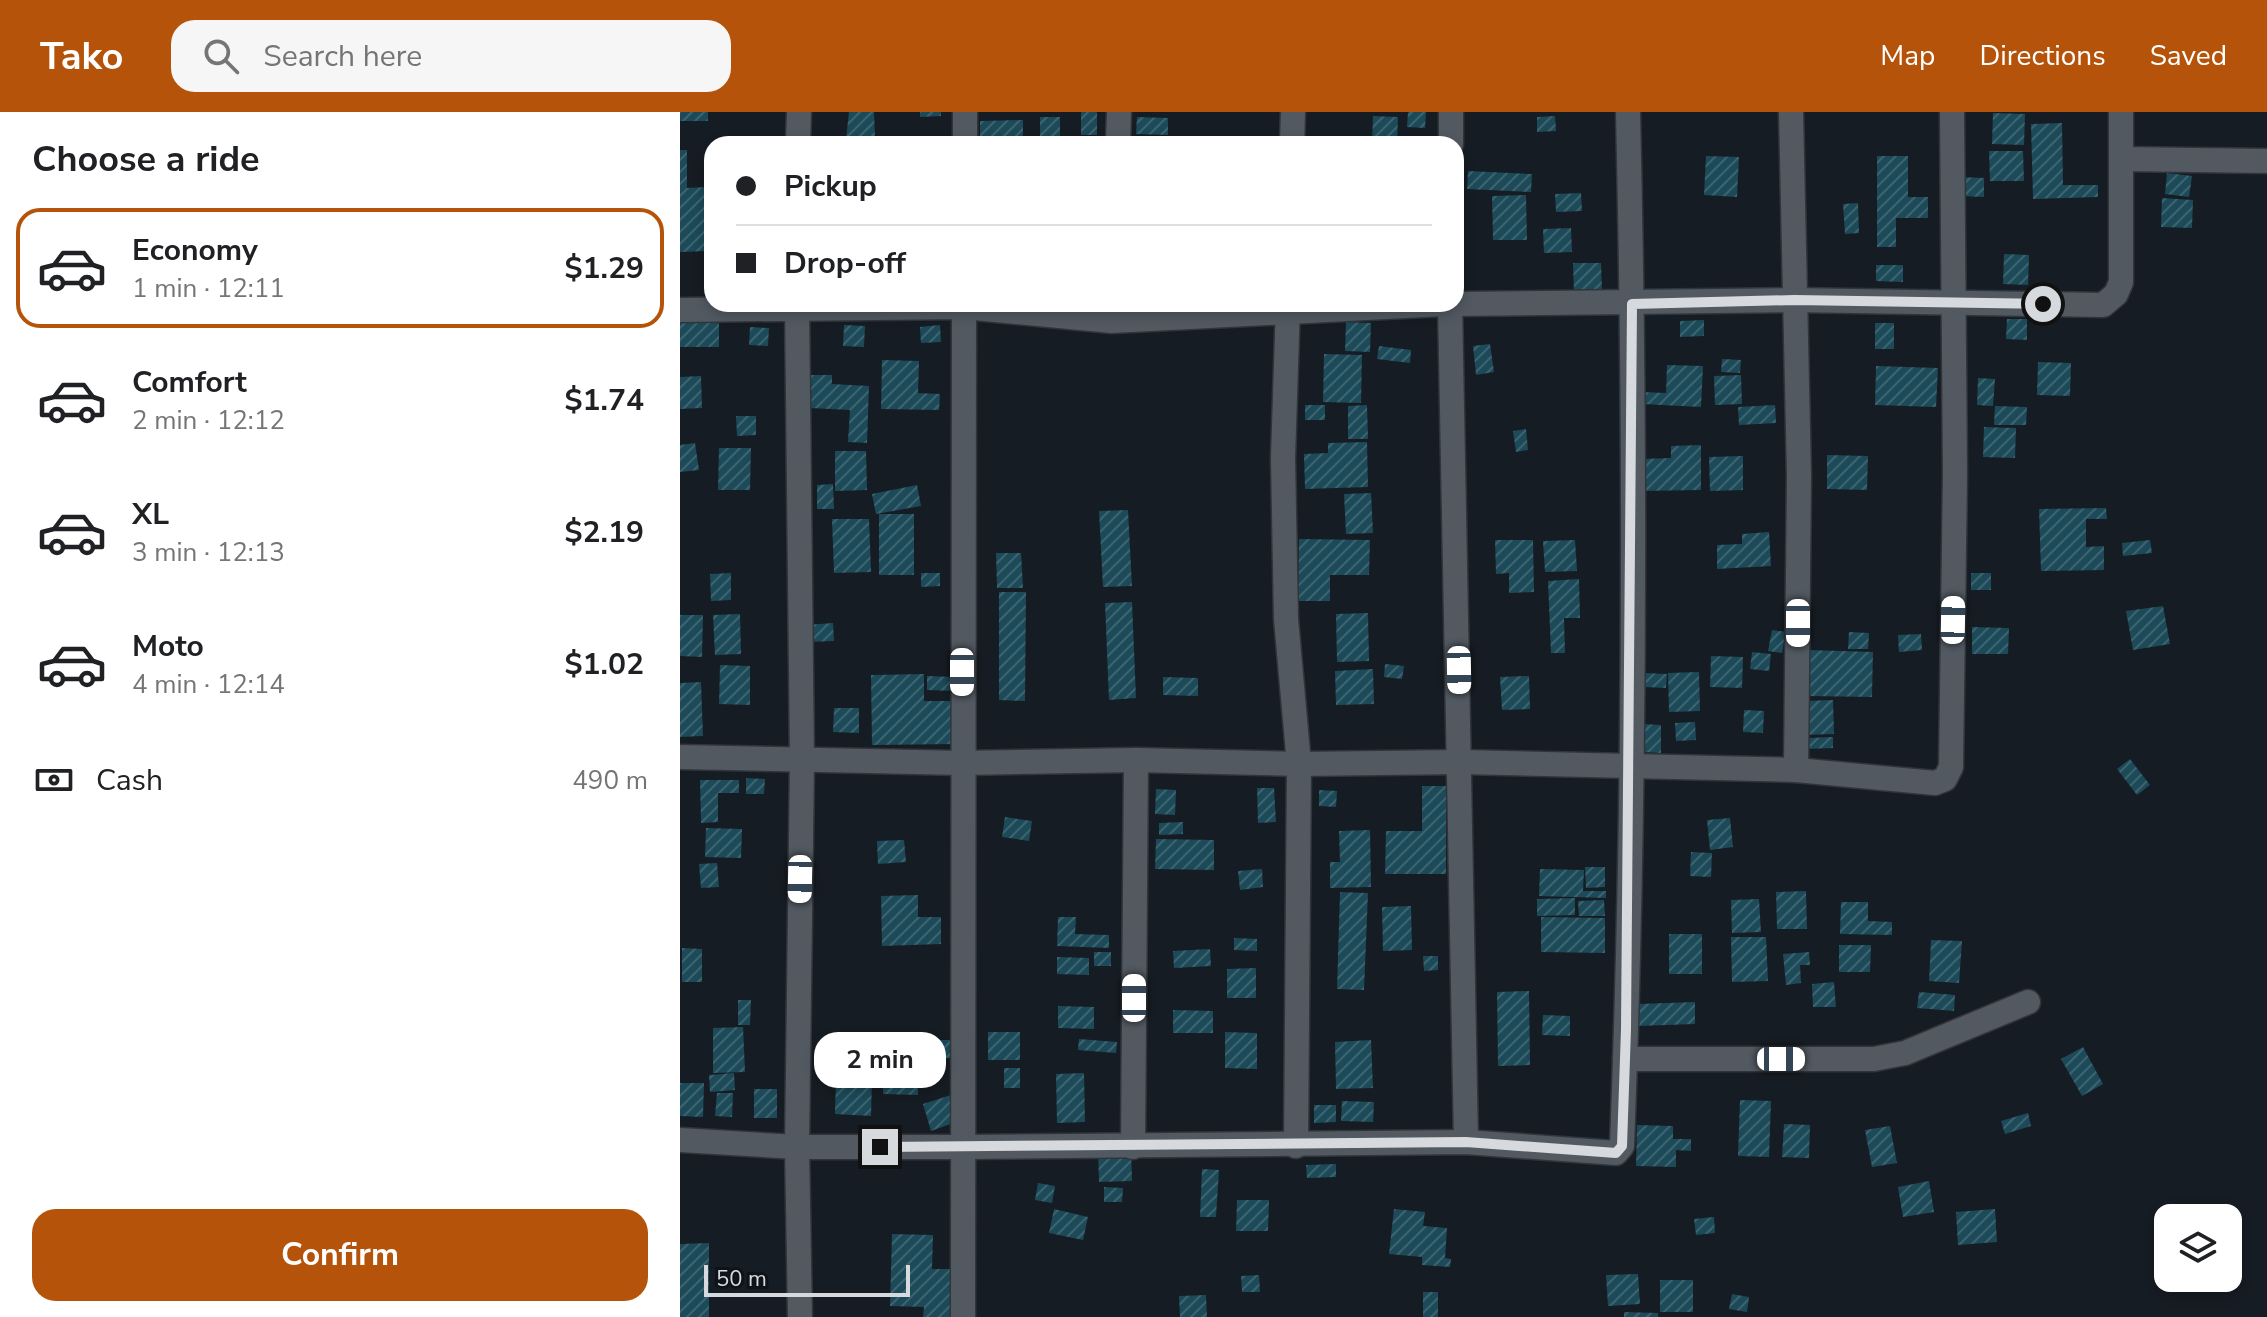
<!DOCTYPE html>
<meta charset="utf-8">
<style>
body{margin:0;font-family:"Nunito Sans",sans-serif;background:#f6f6f6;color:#202124;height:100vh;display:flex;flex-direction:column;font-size:30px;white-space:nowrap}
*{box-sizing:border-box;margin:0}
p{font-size:26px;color:#757577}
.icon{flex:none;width:44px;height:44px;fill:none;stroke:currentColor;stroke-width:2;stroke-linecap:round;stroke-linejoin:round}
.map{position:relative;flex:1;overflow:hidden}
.sheet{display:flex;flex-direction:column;background:#fff;width:680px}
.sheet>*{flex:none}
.banner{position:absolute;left:24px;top:24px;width:760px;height:176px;border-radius:24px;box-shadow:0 4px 12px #0003;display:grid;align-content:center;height:176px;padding:0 32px;background:#fff}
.fabs{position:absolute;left:1474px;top:1092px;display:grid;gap:16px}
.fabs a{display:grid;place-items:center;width:88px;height:88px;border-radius:16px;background:#fff;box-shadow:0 4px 12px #0003;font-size:40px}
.scale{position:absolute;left:24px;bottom:20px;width:206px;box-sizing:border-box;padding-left:8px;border:4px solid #d6dadf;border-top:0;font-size:22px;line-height:28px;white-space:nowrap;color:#d6dadf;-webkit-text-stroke:6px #0d1319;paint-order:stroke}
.end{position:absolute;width:36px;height:36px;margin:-18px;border:10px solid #d6dadf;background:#111;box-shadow:0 0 0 4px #111}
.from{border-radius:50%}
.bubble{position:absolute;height:56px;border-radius:24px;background:#fff;box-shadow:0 4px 12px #0003;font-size:26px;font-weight:700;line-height:56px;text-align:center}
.car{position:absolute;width:24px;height:48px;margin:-24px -12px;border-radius:10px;box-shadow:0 0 6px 2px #0007;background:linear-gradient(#fff 24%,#345 0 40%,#fff 0 76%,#345 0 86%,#fff 0)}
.banner b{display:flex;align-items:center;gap:28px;height:76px;font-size:30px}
.banner b+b{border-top:2px solid #e0e0e0}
.banner i{width:20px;height:20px;background:#202124}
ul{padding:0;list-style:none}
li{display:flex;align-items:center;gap:24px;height:120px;margin:0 16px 12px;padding:0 16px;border:4px solid transparent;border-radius:24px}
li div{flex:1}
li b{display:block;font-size:30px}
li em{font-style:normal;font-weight:700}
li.current{border-color:#b45309}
li>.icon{width:72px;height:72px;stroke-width:1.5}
h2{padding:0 32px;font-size:36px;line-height:96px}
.pay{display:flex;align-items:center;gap:20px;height:88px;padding:0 32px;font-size:30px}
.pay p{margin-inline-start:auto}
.cta{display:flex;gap:16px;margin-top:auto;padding:16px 32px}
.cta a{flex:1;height:92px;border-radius:24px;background:#b45309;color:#fff;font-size:32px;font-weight:700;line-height:92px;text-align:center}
header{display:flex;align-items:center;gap:48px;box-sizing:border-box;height:112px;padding:0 40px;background:#b45309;color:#fff}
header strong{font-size:38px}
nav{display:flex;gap:44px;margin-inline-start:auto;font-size:28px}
.search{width:560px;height:72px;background:#f6f6f6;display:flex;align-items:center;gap:20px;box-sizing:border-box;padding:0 28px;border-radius:24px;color:#757577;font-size:30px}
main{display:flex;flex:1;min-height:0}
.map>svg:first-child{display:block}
.building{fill:url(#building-hatch)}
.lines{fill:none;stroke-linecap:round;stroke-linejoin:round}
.minor-casing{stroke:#31353a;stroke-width:27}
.minor{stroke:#525961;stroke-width:24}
.route{stroke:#d6dadf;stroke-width:10}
</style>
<header>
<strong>Tako</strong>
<div class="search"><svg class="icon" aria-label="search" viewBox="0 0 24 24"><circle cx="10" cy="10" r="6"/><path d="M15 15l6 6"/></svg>Search here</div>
<nav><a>Map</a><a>Directions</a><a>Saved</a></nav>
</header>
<main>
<section class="sheet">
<h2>Choose a ride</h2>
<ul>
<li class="current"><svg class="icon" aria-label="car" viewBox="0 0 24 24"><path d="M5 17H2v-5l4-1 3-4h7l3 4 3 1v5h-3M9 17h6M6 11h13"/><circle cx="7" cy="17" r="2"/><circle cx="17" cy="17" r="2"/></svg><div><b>Economy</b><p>1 min · 12:11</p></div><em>$1.29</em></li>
<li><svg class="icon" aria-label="car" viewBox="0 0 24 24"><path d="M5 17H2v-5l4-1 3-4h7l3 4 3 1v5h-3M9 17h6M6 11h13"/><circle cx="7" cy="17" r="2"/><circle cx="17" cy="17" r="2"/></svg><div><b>Comfort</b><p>2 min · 12:12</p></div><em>$1.74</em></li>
<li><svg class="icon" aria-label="car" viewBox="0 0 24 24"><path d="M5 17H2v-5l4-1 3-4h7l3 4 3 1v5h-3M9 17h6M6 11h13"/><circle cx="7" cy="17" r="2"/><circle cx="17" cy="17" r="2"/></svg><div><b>XL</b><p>3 min · 12:13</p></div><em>$2.19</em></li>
<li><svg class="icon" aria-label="car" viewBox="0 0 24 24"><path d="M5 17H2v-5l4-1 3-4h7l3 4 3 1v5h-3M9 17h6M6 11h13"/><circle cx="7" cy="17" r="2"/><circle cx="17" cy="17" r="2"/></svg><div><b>Moto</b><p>4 min · 12:14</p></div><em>$1.02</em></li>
</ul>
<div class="pay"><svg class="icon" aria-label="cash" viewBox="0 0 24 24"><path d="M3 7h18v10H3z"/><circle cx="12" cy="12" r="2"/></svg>Cash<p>490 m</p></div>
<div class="cta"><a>Confirm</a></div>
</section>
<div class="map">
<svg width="1587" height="1205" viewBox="0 0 1587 1205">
<defs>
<pattern id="building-hatch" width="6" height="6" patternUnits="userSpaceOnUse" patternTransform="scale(2)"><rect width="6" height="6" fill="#1c4a58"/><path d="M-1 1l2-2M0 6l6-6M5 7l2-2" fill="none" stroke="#3c6470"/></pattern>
</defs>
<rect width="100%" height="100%" fill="#161c23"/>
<!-- building -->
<g class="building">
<rect x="0" y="0" width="28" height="9"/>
<polygon points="169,0 194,0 195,26 166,27"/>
<polygon points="240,0 261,0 261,4 240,5"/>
<rect x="401" y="0" width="16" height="23"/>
<polygon points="728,0 746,0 745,16 727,15"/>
<polygon points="1313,1 1345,2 1344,33 1312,32"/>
<polygon points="693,4 718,5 717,32 692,32"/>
<polygon points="875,4 876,19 857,20 857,5"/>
<rect x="360" y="5" width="20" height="22"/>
<polygon points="457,5 488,6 488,23 456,22"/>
<polygon points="343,8 343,32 300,32 300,9"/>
<polygon points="1382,11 1383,73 1418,73 1418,85 1353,87 1351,12"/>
<polygon points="0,38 7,38 7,76 26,75 28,139 0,140"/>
<polygon points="1309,39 1343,39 1344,69 1310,69"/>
<polygon points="1026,44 1059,45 1057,85 1024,83"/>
<polygon points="1197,44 1228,44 1228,85 1248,85 1248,106 1216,106 1216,135 1197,135"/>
<polygon points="788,59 852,62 851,80 787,77"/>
<polygon points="1487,61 1512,64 1509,85 1485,82"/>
<polygon points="1281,65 1304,66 1304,85 1280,84"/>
<polygon points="901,81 902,99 876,100 875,82"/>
<polygon points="846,83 847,128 813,128 812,84"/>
<polygon points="1482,86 1513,88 1512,116 1481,115"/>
<polygon points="1178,91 1179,121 1165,122 1163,92"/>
<polygon points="891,116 892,140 864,141 863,117"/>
<polygon points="1324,142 1349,143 1348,173 1323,172"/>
<polygon points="893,151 921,151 922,180 894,181"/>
<polygon points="1196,153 1223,153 1223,170 1196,169"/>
<polygon points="1327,207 1347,207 1347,228 1326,227"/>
<polygon points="0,208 39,209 39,235 0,235"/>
<polygon points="1024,208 1024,224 1000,225 1000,209"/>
<polygon points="666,210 691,211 690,240 665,239"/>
<rect x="1195" y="211" width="19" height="26"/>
<polygon points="164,213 185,214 184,235 163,234"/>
<polygon points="260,213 261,230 241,231 240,215"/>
<polygon points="70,215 89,216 88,234 69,233"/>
<polygon points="810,232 814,260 796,263 793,234"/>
<polygon points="699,234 731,238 730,251 697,247"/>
<polygon points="644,242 682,243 681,291 643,290"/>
<polygon points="1042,247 1061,248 1060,261 1041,260"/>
<polygon points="202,248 239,249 238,281 260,282 259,298 201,297"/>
<polygon points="1358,250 1391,251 1390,284 1357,283"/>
<polygon points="987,253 1023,254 1021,295 962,292 962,280 986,281"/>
<polygon points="1196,254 1258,256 1256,295 1195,293"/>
<polygon points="131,263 152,263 152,272 189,274 187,331 168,330 170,298 130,296"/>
<polygon points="1061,263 1062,292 1035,293 1034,264"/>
<polygon points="21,264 22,296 0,297 0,265"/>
<polygon points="1298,266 1315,267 1313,294 1297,293"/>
<rect x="625" y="293" width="20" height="15"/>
<polygon points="687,293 688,327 668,327 668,294"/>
<polygon points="1095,293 1096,311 1059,313 1058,295"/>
<polygon points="1315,294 1347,295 1346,313 1314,313"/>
<polygon points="56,304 76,304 76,323 57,324"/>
<polygon points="1304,315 1336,316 1335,346 1303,345"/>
<polygon points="846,317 848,338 836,340 833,319"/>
<polygon points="687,330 688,375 625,377 624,342 648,341 648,331"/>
<polygon points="15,331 19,358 0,360 0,333"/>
<polygon points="1021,333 1021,378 961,379 960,347 991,346 991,334"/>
<polygon points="39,336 71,336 70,378 38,378"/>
<polygon points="155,339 186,339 187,378 155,379"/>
<polygon points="1147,343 1188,344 1187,378 1147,377"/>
<polygon points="1063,344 1063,378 1030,379 1029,345"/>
<polygon points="153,372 154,397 137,397 137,373"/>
<polygon points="237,373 241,394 196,402 192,382"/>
<polygon points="691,381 693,421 666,422 664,382"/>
<polygon points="1426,396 1427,407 1406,407 1406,435 1424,434 1424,458 1361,459 1359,397"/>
<polygon points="448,398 452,474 423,475 419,399"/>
<rect x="199" y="402" width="35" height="61"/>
<polygon points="152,407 189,407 191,460 154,461"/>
<polygon points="1089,420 1091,454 1037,457 1037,433 1062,432 1062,422"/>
<polygon points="619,427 690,428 689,463 650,463 650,489 618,489"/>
<polygon points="815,428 853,428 854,480 829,481 829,461 816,462"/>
<polygon points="895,428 897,459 865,460 863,429"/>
<polygon points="1470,428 1472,441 1443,444 1442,431"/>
<polygon points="316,441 341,441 343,476 317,476"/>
<polygon points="51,461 51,488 31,489 30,462"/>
<polygon points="241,461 260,461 260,474 241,475"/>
<rect x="1291" y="461" width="20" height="17"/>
<polygon points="899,467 900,506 884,506 885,541 871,541 868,469"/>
<polygon points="319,480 346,480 345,589 319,588"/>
<polygon points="452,490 456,586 429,588 425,491"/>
<polygon points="1483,494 1490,532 1453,538 1446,499"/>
<polygon points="688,501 689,549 657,550 656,502"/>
<polygon points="60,502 61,542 35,543 33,503"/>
<polygon points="0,503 23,503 22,545 0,544"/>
<polygon points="153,511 154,529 127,530 126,513"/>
<polygon points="1292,515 1329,516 1328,542 1292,542"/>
<polygon points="1092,518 1106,520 1102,541 1088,539"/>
<polygon points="1169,520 1189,521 1188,537 1168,537"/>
<polygon points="1241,522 1242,538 1219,540 1218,523"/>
<polygon points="1129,538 1193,540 1192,585 1127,584"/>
<polygon points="1072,540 1091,542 1089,559 1070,557"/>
<polygon points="1031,544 1063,545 1062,576 1030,575"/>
<polygon points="705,552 724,554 722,567 704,565"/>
<polygon points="40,553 70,554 70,593 39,592"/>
<polygon points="693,557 694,592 656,593 655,559"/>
<polygon points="1019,560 1020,599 989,600 988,561"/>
<polygon points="965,561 987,562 986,576 965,575"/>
<polygon points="244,562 244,589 275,589 276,632 192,633 191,563"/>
<polygon points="247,564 273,565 273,579 247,578"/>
<polygon points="849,564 850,597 822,598 820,565"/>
<polygon points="483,565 518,566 518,584 483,583"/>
<polygon points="21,570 23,624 0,625 0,571"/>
<polygon points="1153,588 1154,622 1124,623 1123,589"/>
<polygon points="154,596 179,596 179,621 153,620"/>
<polygon points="1064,598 1084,599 1083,621 1063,620"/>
<polygon points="1015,610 1016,628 996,629 995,611"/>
<polygon points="962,612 981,613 981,641 962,640"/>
<polygon points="1153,625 1153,636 1126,637 1126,626"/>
<polygon points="1450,647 1470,673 1457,683 1437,657"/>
<polygon points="66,666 85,667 84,682 66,682"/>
<polygon points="20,668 59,668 59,681 38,681 38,710 21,711"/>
<polygon points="742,674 766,674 766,762 705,762 706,719 742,719"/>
<polygon points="577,676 594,676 596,710 578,711"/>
<polygon points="476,677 496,678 495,703 475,702"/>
<polygon points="639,678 657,679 656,695 639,694"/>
<polygon points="325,705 352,709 349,729 322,725"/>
<polygon points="1050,706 1053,735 1030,738 1027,708"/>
<polygon points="503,710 503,722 479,723 479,711"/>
<polygon points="26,716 62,717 61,746 25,745"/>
<polygon points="690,718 691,775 650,776 650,750 660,750 659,719"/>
<polygon points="476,727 534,728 534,758 475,757"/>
<polygon points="224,728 226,750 198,752 197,729"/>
<polygon points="1011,740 1032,741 1031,765 1010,764"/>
<polygon points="37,751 39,775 21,776 19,752"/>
<polygon points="905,755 925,755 925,775 906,776"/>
<polygon points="582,757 583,775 560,778 558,759"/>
<polygon points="860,757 904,758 903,779 926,779 926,786 859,784"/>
<polygon points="1126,779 1127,817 1097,817 1096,780"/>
<polygon points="660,780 688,781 684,878 657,877"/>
<polygon points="238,783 238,805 261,805 261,832 202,834 201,784"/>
<polygon points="895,786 895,803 857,804 857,787"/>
<polygon points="1079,787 1081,820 1052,821 1051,788"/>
<polygon points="924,788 925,804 899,804 898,789"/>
<polygon points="1161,790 1188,790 1188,809 1212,810 1212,823 1160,822"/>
<polygon points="731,794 732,838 703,839 702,795"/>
<polygon points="378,805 396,805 395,822 429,823 429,836 377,834"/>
<polygon points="861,805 925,806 925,841 861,840"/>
<rect x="989" y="822" width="33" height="40"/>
<polygon points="1051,825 1086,825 1088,869 1052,870"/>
<polygon points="554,826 577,827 577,839 554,838"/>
<polygon points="1251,828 1282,829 1279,871 1249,869"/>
<polygon points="1159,833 1191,833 1190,860 1159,860"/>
<polygon points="2,836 22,837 22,870 2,870"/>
<polygon points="530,837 531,854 494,856 493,839"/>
<rect x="414" y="840" width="17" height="14"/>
<polygon points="1129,840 1130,853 1120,853 1121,871 1106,873 1103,842"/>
<polygon points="743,844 758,844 758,858 744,859"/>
<polygon points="377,845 409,846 409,863 377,862"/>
<polygon points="576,856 576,886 547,886 547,857"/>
<polygon points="1154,870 1156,895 1133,895 1132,872"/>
<polygon points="849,879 850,953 818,954 817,880"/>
<polygon points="1239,880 1275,883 1274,899 1237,896"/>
<polygon points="58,888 71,888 70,913 58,913"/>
<polygon points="1015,890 1015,912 959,914 958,892"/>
<polygon points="378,894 414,895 414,917 378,916"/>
<polygon points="493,898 533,899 533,921 493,921"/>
<polygon points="863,903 890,904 890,924 862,923"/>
<polygon points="63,915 65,960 33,961 33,916"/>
<rect x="308" y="920" width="32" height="28"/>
<polygon points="545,920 577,921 577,957 545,956"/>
<polygon points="204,922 239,923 238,983 203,982"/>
<polygon points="399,927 437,930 436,941 398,938"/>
<rect x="250" y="928" width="26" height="18"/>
<polygon points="691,928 693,976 656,977 655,930"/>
<polygon points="1403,935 1423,972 1402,984 1381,947"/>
<rect x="324" y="956" width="16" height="20"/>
<polygon points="54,961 55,978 30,980 29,963"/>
<polygon points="404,961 405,1010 377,1011 376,962"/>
<polygon points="156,965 192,967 191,1004 155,1002"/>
<polygon points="0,971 24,971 23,1005 0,1004"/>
<rect x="74" y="977" width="23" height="29"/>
<polygon points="37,981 53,981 52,1005 35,1004"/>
<polygon points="271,983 279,1009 251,1019 243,992"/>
<polygon points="1060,988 1091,989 1089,1045 1058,1044"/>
<polygon points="662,989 694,990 693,1010 661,1009"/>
<polygon points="634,993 656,993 656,1010 634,1011"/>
<polygon points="1348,1001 1351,1014 1325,1022 1321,1009"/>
<polygon points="1104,1012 1130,1013 1129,1046 1102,1045"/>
<polygon points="957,1013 993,1014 993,1027 1011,1027 1011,1039 996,1038 996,1055 956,1054"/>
<polygon points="1210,1014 1217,1051 1192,1055 1185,1018"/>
<polygon points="451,1036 452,1069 419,1070 418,1037"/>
<polygon points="656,1052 656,1065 627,1066 626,1053"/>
<polygon points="522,1057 539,1058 536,1105 520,1105"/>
<polygon points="1249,1069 1254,1100 1223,1105 1218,1075"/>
<polygon points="358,1071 375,1074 372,1091 355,1088"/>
<polygon points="424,1075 443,1076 442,1090 424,1090"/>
<polygon points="557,1088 589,1088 588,1119 556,1119"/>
<polygon points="374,1097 408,1105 403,1128 369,1121"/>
<polygon points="714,1097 745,1100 743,1114 767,1116 765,1146 771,1147 770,1155 742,1153 742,1145 709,1142"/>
<polygon points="1315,1097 1317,1130 1278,1133 1276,1100"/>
<polygon points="1034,1105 1035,1121 1016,1123 1014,1107"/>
<polygon points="212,1122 253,1123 252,1157 271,1157 280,1205 243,1205 244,1195 210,1194"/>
<polygon points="29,1131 29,1205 0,1205 0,1132"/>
<polygon points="958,1162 960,1192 928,1194 926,1163"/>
<polygon points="579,1163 580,1180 562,1180 561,1164"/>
<rect x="980" y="1168" width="33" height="32"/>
<rect x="743" y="1180" width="15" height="25"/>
<polygon points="1052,1182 1069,1185 1067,1200 1049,1197"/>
<polygon points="526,1183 527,1205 500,1205 499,1184"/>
<polygon points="944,1200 978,1201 978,1205 944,1205"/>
</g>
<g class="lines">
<!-- minor casing -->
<g class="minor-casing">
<g id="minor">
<polyline points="1111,0 1119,364 1116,658"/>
<polyline points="118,32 119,0"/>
<polyline points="285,32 285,0"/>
<polyline points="438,32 439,0"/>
<polyline points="612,32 613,0"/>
<polyline points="771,32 771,0"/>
<polyline points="1442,47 1587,49"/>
<polyline points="117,192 122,649 117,1035 120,1205"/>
<polyline points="608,192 603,346 606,507 619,652 616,1034"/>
<polyline points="770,192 786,1030"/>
<polyline points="776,192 1114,188 1423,193 1436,182 1441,170 1441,0"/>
<polyline points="0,198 284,195 432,209 764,192"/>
<polyline points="0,645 282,651 456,648 619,652 781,650 1116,658 1255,671 1265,667 1271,655 1275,361 1272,0"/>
<polyline points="945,947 1194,947 1225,941 1348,890"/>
<path d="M0,1028L117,1035H284L786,1030L936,1041L942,1034C955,690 956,344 948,0"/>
<polyline points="453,1035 456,648"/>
<polyline points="283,1205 284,192"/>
</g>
</g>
<!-- minor -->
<use href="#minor" class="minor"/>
</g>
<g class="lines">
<!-- route -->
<polyline class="route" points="200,1035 786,1030 936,1041 942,1034 946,917 952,192 1114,188 1363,192"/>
</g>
</svg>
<div class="fabs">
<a><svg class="icon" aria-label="layers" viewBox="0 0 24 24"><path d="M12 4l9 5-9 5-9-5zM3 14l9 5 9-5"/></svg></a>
</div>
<div class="scale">50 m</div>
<i class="end from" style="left:1363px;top:192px"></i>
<i class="end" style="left:200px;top:1035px"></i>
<div class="bubble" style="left:134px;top:920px;width:132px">2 min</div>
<i class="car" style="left:1273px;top:508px;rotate:1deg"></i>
<i class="car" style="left:1118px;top:511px;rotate:180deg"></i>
<i class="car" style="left:779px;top:558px;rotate:179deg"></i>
<i class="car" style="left:282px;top:560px;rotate:180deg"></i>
<i class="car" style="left:120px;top:767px;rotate:181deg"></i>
<i class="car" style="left:454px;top:886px;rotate:0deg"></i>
<i class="car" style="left:1101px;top:947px;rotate:90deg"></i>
<div class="banner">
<b><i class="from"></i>Pickup</b>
<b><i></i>Drop-off</b>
</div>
</div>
</main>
